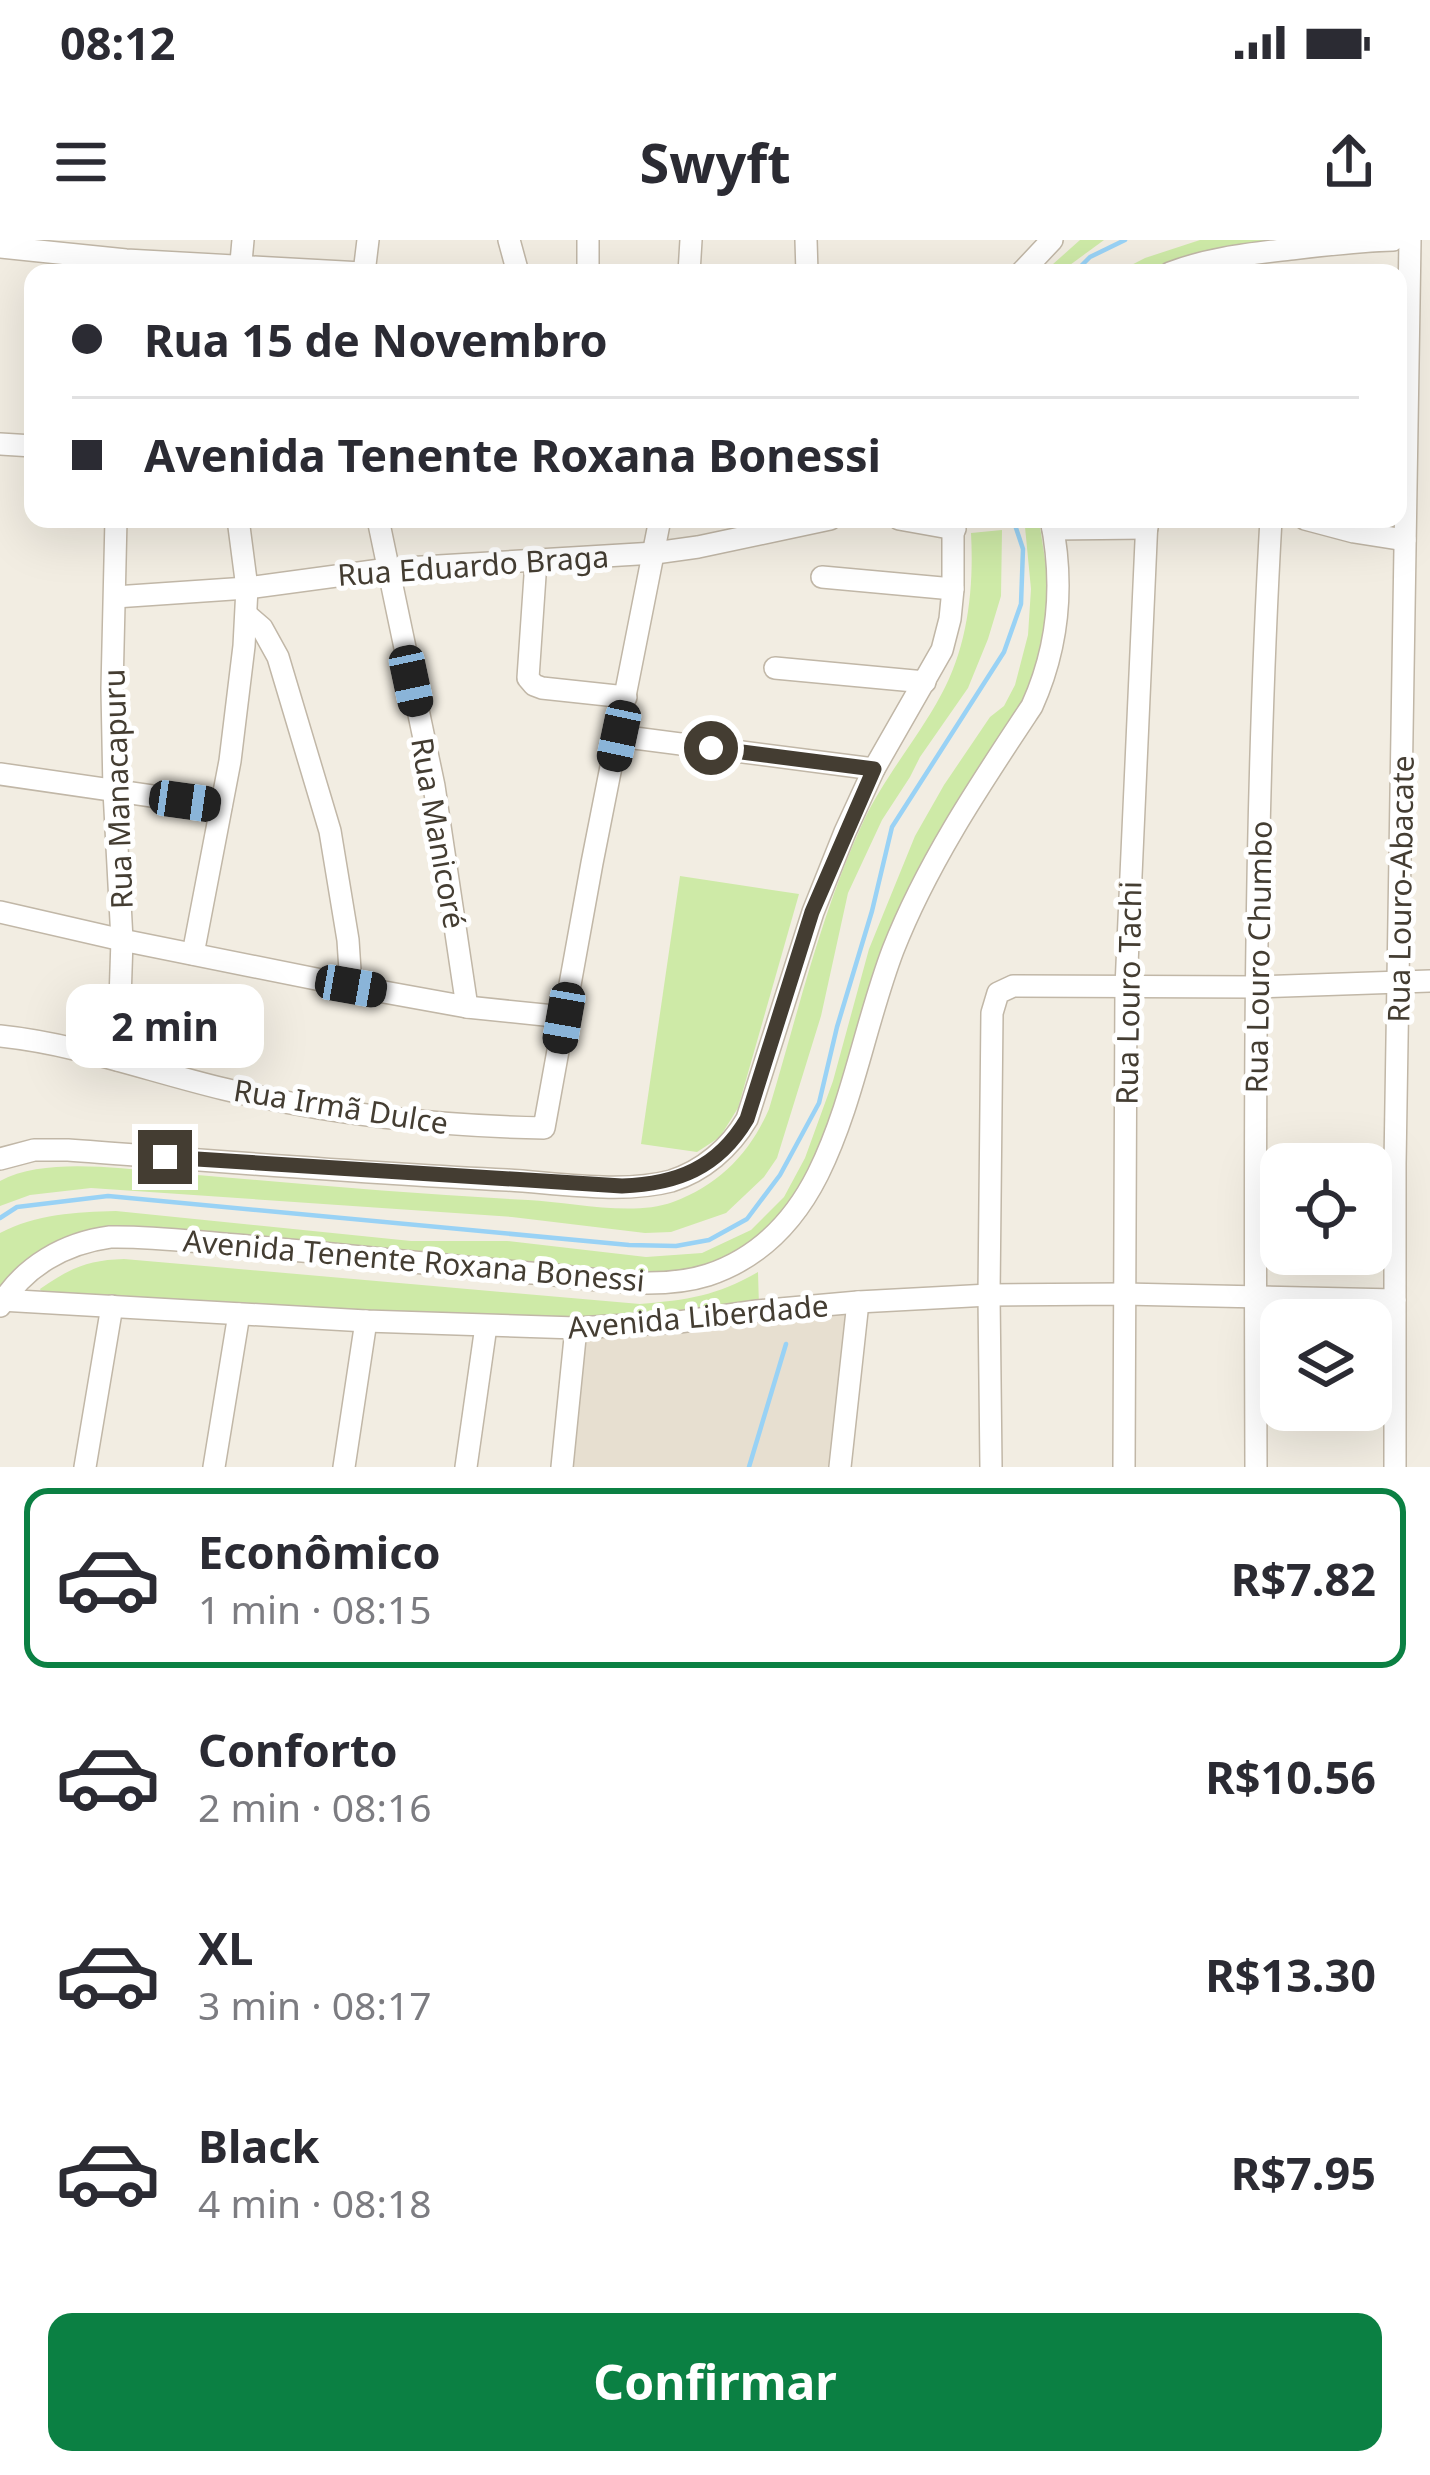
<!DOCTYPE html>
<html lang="pt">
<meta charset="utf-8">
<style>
body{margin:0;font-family:"Noto Sans",sans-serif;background:#f2f2f3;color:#2b2b33;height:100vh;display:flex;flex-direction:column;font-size:45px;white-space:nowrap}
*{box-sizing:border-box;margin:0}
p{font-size:39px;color:#7c7c81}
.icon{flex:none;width:66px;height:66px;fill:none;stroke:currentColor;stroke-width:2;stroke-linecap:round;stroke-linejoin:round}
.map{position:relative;height:1227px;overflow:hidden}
.details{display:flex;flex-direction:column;background:#fff;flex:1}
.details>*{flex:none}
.guide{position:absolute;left:24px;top:24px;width:1383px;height:264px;border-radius:24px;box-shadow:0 12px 48px #0002;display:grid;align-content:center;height:264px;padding:0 48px;background:#fff}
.tools{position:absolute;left:1260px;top:903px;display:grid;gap:24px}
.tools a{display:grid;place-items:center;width:132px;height:132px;border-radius:24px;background:#fff;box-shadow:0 12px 48px #0002;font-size:60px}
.end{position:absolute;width:54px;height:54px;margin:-27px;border:15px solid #443d32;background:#fff;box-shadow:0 0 0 6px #fff}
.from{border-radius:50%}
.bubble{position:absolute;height:84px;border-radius:24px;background:#fff;box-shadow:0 12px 48px #0002;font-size:39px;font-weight:700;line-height:84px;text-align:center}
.car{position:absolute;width:36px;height:72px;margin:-36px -18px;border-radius:15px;box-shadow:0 0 9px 3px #0007;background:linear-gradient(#222 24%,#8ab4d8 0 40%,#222 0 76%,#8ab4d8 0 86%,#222 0)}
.guide b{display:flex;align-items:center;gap:42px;height:114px;font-size:45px}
.guide b+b{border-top:3px solid #e1e1e2}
.guide i{width:30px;height:30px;background:#2b2b33}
ul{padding:21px 0 0;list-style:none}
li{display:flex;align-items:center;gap:36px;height:180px;margin:0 24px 18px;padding:0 24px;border:6px solid transparent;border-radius:24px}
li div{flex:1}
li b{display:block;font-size:45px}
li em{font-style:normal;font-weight:700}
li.active{border-color:#0b8043}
li>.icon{width:108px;height:108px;stroke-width:1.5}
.action{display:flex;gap:24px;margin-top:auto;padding:24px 48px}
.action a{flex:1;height:138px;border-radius:24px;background:#0b8043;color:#fff;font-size:48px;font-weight:700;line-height:138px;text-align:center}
.status{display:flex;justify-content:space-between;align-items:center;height:84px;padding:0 60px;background:#fff;direction:ltr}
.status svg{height:33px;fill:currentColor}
header{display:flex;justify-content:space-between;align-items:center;height:156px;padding:0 48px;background:#fff;font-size:54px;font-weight:700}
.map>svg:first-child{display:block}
.residential{fill:#e7dfd0}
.green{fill:#ceeaa7}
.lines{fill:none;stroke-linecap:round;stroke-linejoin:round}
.stream{stroke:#99d2f5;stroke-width:4.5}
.minor-casing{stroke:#c1b7a7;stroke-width:24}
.minor{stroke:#fff;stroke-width:21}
.route{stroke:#443d32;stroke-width:15}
.labels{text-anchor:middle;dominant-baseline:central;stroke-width:10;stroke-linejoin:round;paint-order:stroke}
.street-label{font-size:30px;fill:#443d32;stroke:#fff}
</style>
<div class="status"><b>08:12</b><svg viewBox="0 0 49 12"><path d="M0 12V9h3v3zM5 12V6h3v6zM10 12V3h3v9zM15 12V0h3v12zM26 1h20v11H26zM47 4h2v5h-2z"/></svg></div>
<header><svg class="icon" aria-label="menu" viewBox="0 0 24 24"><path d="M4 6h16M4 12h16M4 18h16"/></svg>Swyft<svg class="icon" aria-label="share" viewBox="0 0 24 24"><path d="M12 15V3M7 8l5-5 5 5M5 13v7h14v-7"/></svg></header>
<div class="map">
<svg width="1430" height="1227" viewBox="0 0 1430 1227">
<rect width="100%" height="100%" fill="#f2ede2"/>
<!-- residential -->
<polygon class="residential" points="861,1056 844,1227 557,1227 568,1085"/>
<!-- green -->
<g class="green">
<polygon points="1080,0 1104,0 1059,33 1043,33"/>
<polygon points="1200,0 1396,0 1167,33 1116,33 1145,18"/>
<path d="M1025,287H1040L1048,339V373L1036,442L935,611L825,909L784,979L748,1009L692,1032L646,1036L92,995L0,1056V993C36,974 76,972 116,971L411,1001H507L646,1017L702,1013L751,990L784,957L805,918L833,841L869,709L915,596L944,545L990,477L1004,466L1015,445L1028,395L1031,349Z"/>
<path d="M1002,290L1001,356L988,399L968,448L920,517L910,537L882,580L848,653L821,776L777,918L764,937L726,973L671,992L645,993L512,977L91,948L30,955L0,966V941C43,918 114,928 162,932C284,942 406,954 528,960C571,962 632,977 673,962C719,945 750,913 769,869C798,773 821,672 864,580C885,536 918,498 941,455C968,406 974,348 971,293Z"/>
<polygon points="680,636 799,654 738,868 720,897 697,912 641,904"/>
<path d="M124,1019L640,1064C687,1060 717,1056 758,1032L759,1067L645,1081L45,1060L40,1049C70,1028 88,1020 124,1019Z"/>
</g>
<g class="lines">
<!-- stream -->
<g class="stream">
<polyline points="1074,33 1090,17 1125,0"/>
<polyline points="0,978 17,967 108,956 629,1005 676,1006 709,1000 747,979 780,935 819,863 837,787 872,671 892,587 1004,412 1021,364 1023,309 1013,279"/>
<polyline points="749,1227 786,1104"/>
</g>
<!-- minor casing -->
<g class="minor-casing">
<g id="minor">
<polyline points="509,0 518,33"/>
<polyline points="806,0 807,33"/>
<polyline points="0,7 126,20 362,33"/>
<polyline points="240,33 243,0"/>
<polyline points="364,33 368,0"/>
<polyline points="588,33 588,0"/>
<polyline points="689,33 691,0"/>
<polyline points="1021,33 1052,0"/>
<path d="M1170,33C1209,18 1249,14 1290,9C1325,5 1358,1 1393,0"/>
<polyline points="0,204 33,206"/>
<polyline points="116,279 112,449 114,551 122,700 118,820"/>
<polyline points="378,279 434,546 467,767"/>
<polyline points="899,279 955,289"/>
<polyline points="1305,279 1354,292 1405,300"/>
<polyline points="1053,289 1147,288"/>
<polyline points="536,321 528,438 534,445 542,448 626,457"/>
<polyline points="822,337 953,349"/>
<polyline points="115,357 247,348 388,329 655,313 698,307 830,279"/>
<polyline points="247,375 262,388 278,417 330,591 348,700 351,746"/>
<polyline points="775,428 925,442"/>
<polyline points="619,496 874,529"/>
<polyline points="0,534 221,566"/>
<polyline points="0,672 122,700 351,746 467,767 564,777"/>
<polyline points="193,714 230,521 244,406 247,348 238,279"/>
<path d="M0,796C77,804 149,831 224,849C329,874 437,886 544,888L592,623L660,279"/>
<path d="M0,919L34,910H68C214,921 360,933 507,940C557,943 622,954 671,941C703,931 730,908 747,879L813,672L845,592L874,529L942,410L950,379L953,349V279"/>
<polyline points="0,1060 366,1081 576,1088 679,1082 757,1071 858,1062 989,1055 1124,1054 1395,1060"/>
<path d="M0,1066C24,1026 65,1003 110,997C153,996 195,1002 237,1005C340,1014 442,1026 545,1034C597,1039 657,1051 708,1035C759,1018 794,982 818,934C853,863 865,784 893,710C927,623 981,543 1032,466C1059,406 1064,342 1051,279"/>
<polyline points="85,1227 112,1066"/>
<polyline points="214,1227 239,1074"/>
<polyline points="344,1227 366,1081"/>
<polyline points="466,1227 486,1086"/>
<polyline points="562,1227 576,1088"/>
<polyline points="840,1227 858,1062"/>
<polyline points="991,1227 989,1055 992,773 998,753 1013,746 1257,747 1430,741"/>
<polyline points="1124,1227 1126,747 1147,279"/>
<path d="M1256,1227C1255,911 1253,594 1271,279"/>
<polyline points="1395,1227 1395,924 1410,0"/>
</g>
</g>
<!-- minor -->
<use href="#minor" class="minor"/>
</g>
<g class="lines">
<!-- route -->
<path class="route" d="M165,917L622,946C677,944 718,928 747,879L812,672L874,529L711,508"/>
</g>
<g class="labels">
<!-- street labels -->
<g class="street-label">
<text transform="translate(473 325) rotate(-4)">Rua Eduardo Braga</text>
<text transform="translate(117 549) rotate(-92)">Rua Manacapuru</text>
<text transform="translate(439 593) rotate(80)">Rua Manicoré</text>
<text transform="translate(1400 649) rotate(-89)">Rua Louro-Abacate</text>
<text transform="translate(1258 717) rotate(-89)">Rua Louro Chumbo</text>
<text transform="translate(1128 753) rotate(-89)">Rua Louro Tachi</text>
<text transform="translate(341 866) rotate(9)">Rua Irmã Dulce</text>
<text transform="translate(414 1020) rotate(5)">Avenida Tenente Roxana Bonessi</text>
<text transform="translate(698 1076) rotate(-5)">Avenida Liberdade</text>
</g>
</g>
</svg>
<div class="tools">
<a><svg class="icon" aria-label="locate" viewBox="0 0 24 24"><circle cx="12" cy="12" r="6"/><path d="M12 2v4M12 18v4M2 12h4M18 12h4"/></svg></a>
<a><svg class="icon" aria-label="layers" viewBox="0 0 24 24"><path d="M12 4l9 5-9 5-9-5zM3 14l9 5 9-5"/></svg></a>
</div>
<i class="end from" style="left:711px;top:508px"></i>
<i class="end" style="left:165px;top:917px"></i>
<div class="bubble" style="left:66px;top:744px;width:198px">2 min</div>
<i class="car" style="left:411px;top:441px;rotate:168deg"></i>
<i class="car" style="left:619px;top:496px;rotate:192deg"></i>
<i class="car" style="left:185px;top:561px;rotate:98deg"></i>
<i class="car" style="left:351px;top:746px;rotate:100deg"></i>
<i class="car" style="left:564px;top:778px;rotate:190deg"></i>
<div class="guide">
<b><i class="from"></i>Rua 15 de Novembro</b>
<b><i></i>Avenida Tenente Roxana Bonessi</b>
</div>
</div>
<section class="details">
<ul>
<li class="active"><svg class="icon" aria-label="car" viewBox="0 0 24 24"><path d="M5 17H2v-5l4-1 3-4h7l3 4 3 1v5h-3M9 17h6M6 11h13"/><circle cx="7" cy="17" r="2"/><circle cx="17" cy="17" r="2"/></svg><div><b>Econômico</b><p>1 min · 08:15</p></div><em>R$7.82</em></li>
<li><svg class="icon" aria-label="car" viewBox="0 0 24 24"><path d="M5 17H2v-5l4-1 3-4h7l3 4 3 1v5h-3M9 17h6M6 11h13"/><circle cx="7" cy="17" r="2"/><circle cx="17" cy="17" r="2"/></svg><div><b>Conforto</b><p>2 min · 08:16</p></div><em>R$10.56</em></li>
<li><svg class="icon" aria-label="car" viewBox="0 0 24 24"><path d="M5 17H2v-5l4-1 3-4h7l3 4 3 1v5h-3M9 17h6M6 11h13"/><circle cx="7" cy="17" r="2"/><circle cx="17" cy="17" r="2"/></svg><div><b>XL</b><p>3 min · 08:17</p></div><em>R$13.30</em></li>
<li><svg class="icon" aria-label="car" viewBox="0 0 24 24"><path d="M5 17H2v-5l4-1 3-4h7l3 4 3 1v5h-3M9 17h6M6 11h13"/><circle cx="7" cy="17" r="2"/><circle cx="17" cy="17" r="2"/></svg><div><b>Black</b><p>4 min · 08:18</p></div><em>R$7.95</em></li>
</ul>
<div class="action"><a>Confirmar</a></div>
</section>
